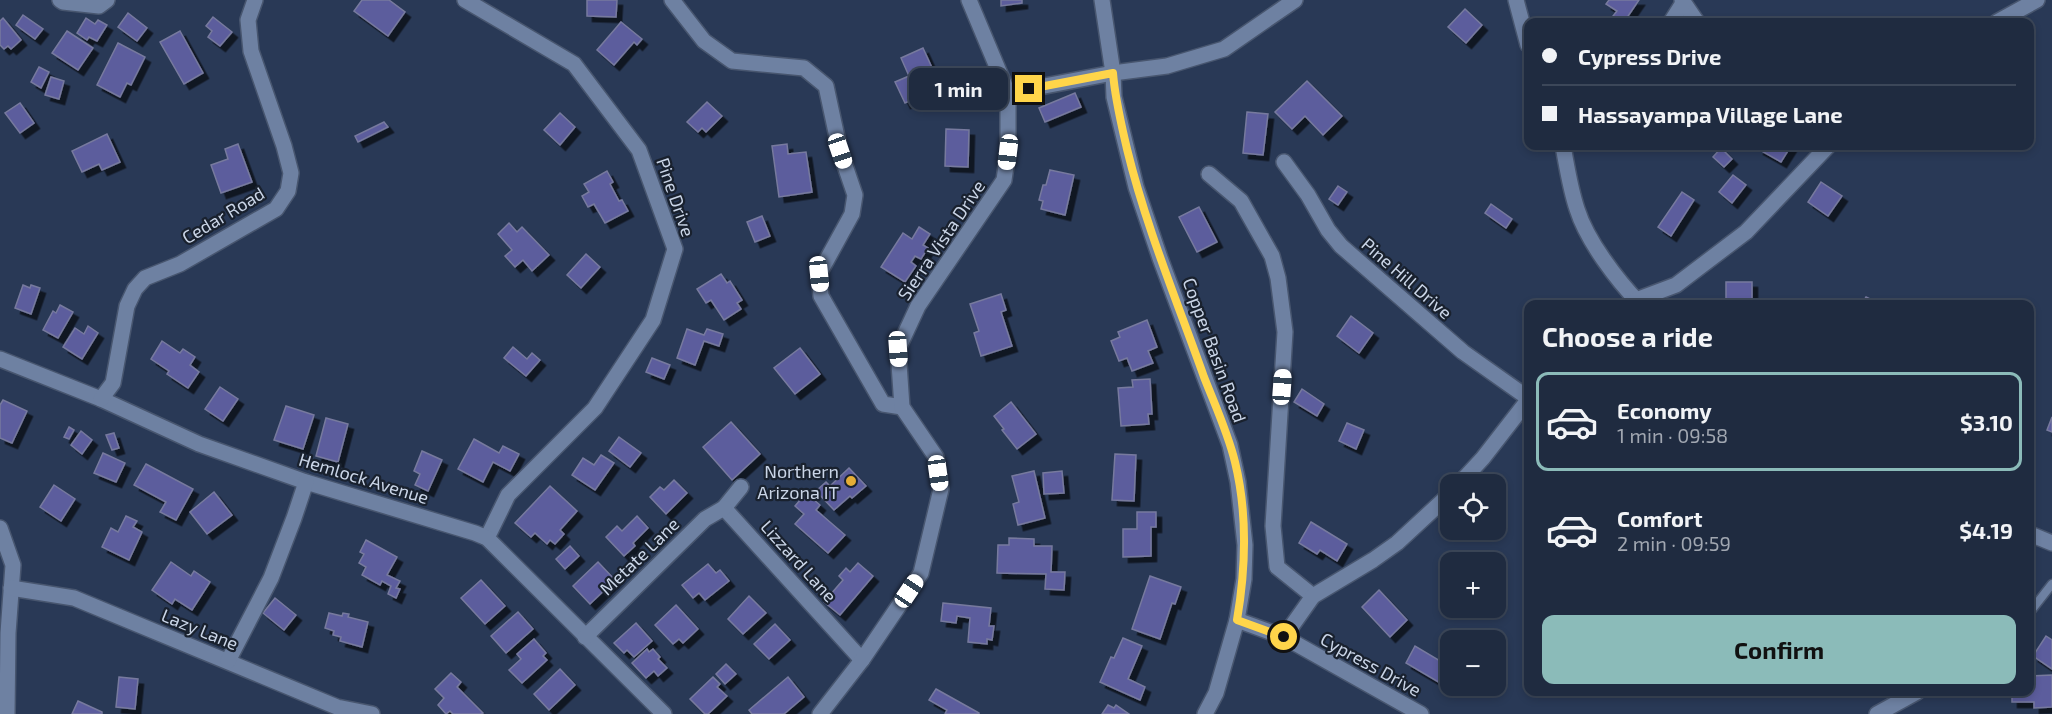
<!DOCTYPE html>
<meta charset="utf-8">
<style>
body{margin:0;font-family:"Exo 2",sans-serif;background:#2c374b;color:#f1f3f6;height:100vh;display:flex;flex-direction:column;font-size:22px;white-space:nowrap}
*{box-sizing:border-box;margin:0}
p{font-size:20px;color:#a1a7b1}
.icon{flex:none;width:33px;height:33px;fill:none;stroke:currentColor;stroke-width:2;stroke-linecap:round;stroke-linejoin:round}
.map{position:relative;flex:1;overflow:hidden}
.panel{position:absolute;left:1524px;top:300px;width:510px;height:396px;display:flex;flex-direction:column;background:#1f2b40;border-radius:12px;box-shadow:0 3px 9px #0003,0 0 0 2px #3c4759}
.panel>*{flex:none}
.hud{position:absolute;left:1524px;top:18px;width:510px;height:132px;border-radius:12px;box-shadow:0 3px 9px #0003,0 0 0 2px #3c4759;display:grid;align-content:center;height:132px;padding:0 18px;background:#1f2b40}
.buttons{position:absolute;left:1440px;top:474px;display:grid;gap:12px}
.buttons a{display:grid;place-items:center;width:66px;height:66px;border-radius:12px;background:#1f2b40;box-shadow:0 3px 9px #0003,0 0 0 2px #3c4759;font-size:30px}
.end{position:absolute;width:27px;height:27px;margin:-14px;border:8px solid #ffd54a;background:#111;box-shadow:0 0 0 3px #111}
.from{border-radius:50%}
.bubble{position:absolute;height:42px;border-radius:12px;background:#1f2b40;box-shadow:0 3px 9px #0003,0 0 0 2px #3c4759;font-size:20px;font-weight:700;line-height:42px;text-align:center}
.car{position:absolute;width:18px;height:36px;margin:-18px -9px;border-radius:8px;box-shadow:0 0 4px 2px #0007;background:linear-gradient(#fff 24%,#345 0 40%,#fff 0 76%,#345 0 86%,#fff 0)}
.hud b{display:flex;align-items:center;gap:21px;height:57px;font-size:22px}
.hud b+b{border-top:2px solid #3c4759}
.hud i{width:15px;height:15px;background:#f1f3f6}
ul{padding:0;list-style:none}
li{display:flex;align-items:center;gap:18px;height:99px;margin:0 12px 9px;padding:0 6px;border:3px solid transparent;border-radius:12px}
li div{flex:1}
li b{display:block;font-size:22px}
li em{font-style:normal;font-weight:700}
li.selected{border-color:#8bbbb9}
li>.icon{width:54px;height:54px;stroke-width:1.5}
h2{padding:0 18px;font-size:27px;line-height:72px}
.action{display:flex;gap:12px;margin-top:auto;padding:12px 18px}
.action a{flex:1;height:69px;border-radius:12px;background:#8bbbb9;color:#111;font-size:24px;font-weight:700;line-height:69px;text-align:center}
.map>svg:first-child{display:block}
.building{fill:#5c5d9d;stroke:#777a9e;stroke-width:1.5;filter:url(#shadow)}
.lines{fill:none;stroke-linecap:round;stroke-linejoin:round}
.service-casing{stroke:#48566f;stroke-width:11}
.minor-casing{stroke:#48566f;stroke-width:18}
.tertiary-casing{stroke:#48566f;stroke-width:18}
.service{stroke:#6e81a2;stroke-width:8}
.minor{stroke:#6e81a2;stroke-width:15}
.tertiary{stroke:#6e81a2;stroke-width:15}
.route{stroke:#ffd54a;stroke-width:8}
.poi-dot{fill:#e5ad36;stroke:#19212e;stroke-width:2}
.labels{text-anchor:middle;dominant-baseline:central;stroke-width:4.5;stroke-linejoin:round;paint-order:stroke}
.street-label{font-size:18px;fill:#cad5e7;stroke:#19212e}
.poi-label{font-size:18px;fill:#cad5e7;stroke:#19212e;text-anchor:end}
</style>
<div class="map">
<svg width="2052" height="714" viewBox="0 0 2052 714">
<defs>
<filter id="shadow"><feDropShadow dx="5.5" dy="5.5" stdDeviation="0" flood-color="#0009"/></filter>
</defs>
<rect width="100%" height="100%" fill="#293956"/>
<!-- building -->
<g class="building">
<polygon points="362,0 389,0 405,12 388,36 354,11"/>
<polygon points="587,0 617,0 616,17 587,16"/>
<polygon points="1001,0 1022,0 1022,3 1001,6"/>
<polygon points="1609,0 1639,0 1624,22 1613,16 1617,11 1606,4"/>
<polygon points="1465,9 1482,25 1466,43 1448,27"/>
<polygon points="128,13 147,28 137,41 118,27"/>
<polygon points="23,15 43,29 35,39 16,25"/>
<polygon points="213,17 232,32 220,46 208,37 212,31 206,26"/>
<polygon points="3,18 21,40 11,49 8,46 4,49 0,45 0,21"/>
<polygon points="86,18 95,24 98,20 107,25 97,41 89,37 87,40 77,33"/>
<polygon points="621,22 642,39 637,45 634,42 614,65 597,50"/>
<polygon points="67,31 93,48 78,70 52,53"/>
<polygon points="180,31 203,73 184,84 160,42"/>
<polygon points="118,43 145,57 131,85 127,83 120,97 97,85"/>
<polygon points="923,48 939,83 920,91 922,95 905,103 895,82 909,76 901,58"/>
<polygon points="39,67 49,72 41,88 31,82"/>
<polygon points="51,77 64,81 59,99 45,95"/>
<polygon points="1307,81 1342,116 1323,135 1305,116 1292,129 1275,112"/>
<polygon points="1075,93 1081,107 1045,122 1039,108"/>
<polygon points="707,102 722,116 706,132 702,128 698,132 687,122"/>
<polygon points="20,103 34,123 20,133 5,113"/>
<polygon points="1247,112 1268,114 1263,155 1243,153"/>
<polygon points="560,113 575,127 560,145 544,130"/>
<polygon points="384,122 388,127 358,142 355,136"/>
<polygon points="946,129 969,130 968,167 945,166"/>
<polygon points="107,134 120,162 102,170 99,164 82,172 72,151"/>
<polygon points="238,144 252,182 221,193 211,165 228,159 225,149"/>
<polygon points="787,144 788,154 806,152 812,192 779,197 772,146"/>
<polygon points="1760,146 1791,146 1781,162 1758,149"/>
<polygon points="1721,148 1732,159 1724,167 1713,157"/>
<polygon points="1050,170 1074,175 1065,215 1041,209 1043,201 1039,200 1043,185 1046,185"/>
<polygon points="607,171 613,182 610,184 619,201 622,200 628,211 605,223 594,204 588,207 582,196 589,192 584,184"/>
<polygon points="1733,175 1746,185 1732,203 1719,192"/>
<polygon points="1821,182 1842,196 1828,216 1808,202"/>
<polygon points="1338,186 1347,192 1338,205 1329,199"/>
<polygon points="1682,192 1694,200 1671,236 1658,227"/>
<polygon points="1491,204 1512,219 1506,228 1485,213"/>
<polygon points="1199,207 1217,242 1197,252 1179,217"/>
<polygon points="762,216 770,236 755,242 747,222"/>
<polygon points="509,223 517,232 522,227 549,255 532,271 523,260 515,267 505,256 512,250 498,234"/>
<polygon points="919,227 930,234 923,245 928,248 921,259 915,256 911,262 916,266 905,282 881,267 903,233 912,239"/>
<polygon points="586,254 600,267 581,288 567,275"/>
<polygon points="721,274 727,283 730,281 742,300 737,303 741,309 724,320 711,300 706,303 697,289"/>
<rect x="1726" y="282" width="26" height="19"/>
<polygon points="23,285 30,288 31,285 40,288 31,314 15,308"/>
<polygon points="1001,294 1006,310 1001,312 1012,346 981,356 974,333 979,331 970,304"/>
<polygon points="1866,297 1880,304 1862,304"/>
<polygon points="60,305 73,312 58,338 43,330 53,311 56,313"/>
<polygon points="1351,316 1373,333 1359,353 1337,336"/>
<polygon points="1147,320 1157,347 1148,351 1153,363 1132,371 1127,358 1119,361 1111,341 1120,337 1118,332"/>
<polygon points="88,326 98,333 82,359 63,347 75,328 84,334"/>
<polygon points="687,329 704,335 707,329 723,334 719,346 704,341 695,365 677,358"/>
<polygon points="162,341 180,353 183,349 195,357 190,365 199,372 188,388 167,374 169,371 151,359"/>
<polygon points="513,347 527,359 532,353 540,360 526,376 504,358"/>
<polygon points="800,348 820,374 795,394 774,368"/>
<polygon points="652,358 670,365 664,379 646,372"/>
<polygon points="1150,379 1152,414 1148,414 1149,424 1121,426 1118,388 1133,387 1132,380"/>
<polygon points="220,387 238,399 223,421 205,409"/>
<polygon points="1302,389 1324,404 1317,416 1294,402"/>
<polygon points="3,400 27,411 12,443 0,438 0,405"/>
<polygon points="1011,402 1036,434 1017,449 1002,430 1004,429 994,416"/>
<polygon points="286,406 314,415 303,449 274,440"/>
<polygon points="2052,417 2052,432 2047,430"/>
<polygon points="326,418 348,424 338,462 316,456"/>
<polygon points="731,422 760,454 732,480 703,447"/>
<polygon points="1347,423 1364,430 1356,449 1339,441"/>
<polygon points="69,427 74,430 69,439 64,437"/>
<polygon points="81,431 92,440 82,454 71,445"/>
<polygon points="114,433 119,448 112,450 106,435"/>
<polygon points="619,437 641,453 630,467 609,451"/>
<polygon points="474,439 499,453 503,446 519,454 510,471 493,462 483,482 458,469"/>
<polygon points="422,451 442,460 428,491 415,485 420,474 414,471"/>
<polygon points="103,453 125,463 116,482 94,473"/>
<polygon points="1115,454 1136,455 1134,501 1112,500"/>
<polygon points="601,455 614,463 595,490 572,475 583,458 594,465"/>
<polygon points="146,464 193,489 176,520 160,512 166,502 134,485"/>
<polygon points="849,468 866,486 852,498 850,496 834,510 816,491 826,482 830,486"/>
<polygon points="1034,471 1045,518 1018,525 1013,504 1019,502 1012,476"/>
<polygon points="1062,471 1064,493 1044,494 1043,473"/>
<polygon points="674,480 687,493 666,514 650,497 660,487 664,490"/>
<polygon points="54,485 75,499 61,521 40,507"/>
<polygon points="550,486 577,511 560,530 564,534 555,544 550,540 547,544 535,533 531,537 515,523"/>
<polygon points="214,492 232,515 207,534 190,512"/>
<polygon points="806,493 820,505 816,510 845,535 828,553 795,524 804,514 795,506"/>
<polygon points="1137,512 1156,512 1156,527 1151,527 1151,556 1123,557 1123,529 1137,529"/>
<polygon points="126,516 137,521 133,527 142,532 129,560 102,547 111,528 118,532"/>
<polygon points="637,516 648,528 633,543 635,546 624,556 606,537 617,526 622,531"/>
<polygon points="1311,522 1347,544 1337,561 1320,550 1317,554 1299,543"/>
<polygon points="1009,538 1034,539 1034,546 1052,546 1051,572 1065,572 1064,590 1045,589 1046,574 997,573 998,545 1009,545"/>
<polygon points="366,540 397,557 387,575 400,581 396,588 400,589 396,598 388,594 391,586 382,581 380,585 362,575 366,567 359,563 364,554 360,552"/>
<polygon points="570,546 579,556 565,569 556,559"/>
<polygon points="171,562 191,576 194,571 210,582 192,610 175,599 172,604 152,590"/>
<polygon points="598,562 615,580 590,604 573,586"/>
<polygon points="858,563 873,576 840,615 824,602 843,580 839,576 846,568 850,572"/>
<polygon points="708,564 716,573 720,570 729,581 705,600 699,593 693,598 682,585"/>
<polygon points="1150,576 1181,587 1175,604 1172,603 1160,639 1132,629"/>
<polygon points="481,580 505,606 485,624 461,598"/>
<polygon points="1379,590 1407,620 1390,637 1362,607"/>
<polygon points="749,596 766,613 743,634 728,619"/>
<polygon points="275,598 296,615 284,630 263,613"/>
<polygon points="943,603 991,608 989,626 994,626 992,640 987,639 987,644 968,642 970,618 957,616 956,623 941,621"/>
<polygon points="676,605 698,629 683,643 679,639 673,644 655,625"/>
<polygon points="518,612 533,629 506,653 491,636"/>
<polygon points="329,613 342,616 343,613 349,614 348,617 368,622 362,647 340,641 341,637 333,635 334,631 325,628"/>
<polygon points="636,623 652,641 634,657 627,650 624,653 614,643"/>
<polygon points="775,624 790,640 769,659 754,644"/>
<polygon points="2046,636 2052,640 2052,669 2033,656"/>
<polygon points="1123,638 1142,646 1128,679 1145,687 1140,700 1100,682 1111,657 1114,658"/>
<polygon points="534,639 546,653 543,656 547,660 522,683 509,670 521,659 517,654"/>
<polygon points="1450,643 1450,686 1454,686 1452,690 1406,663 1415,646 1440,661"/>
<polygon points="647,649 649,652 653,649 660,657 658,659 667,668 658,676 654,671 646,678 632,663"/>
<polygon points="726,664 736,674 725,684 716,674"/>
<polygon points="560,669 575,685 549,710 534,694"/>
<polygon points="451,673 461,682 457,687 483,713 481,714 453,714 450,711 446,714 438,705 444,698 435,689"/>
<polygon points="2052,675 2052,707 2034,708 2034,702 2012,702 2012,692 2030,692 2030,676"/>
<polygon points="119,677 138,679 135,709 116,707"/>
<polygon points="713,677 720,684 717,687 727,696 708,714 705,714 690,699"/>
<polygon points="788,677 804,697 784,714 752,714 749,710"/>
<polygon points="936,689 979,713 979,714 945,714 947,710 929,700"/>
<polygon points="78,701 102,712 102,714 72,714"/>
<polygon points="1108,705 1114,708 1116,705 1129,714 1102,714"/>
</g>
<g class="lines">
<!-- service casing -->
<g class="service-casing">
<polyline id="service" points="2030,612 2052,584"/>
</g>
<!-- minor casing -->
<g class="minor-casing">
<g id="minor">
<polyline points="60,0 63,2 99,6 107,0"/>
<polyline points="465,0 574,64 639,150 675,249 653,320 595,408 508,495 487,538"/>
<polyline points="672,0 704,41 732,61 804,68 826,86 840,151 855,195 852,214 819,274 821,296 883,404 902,407"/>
<polyline points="1516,0 1528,45"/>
<polyline points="1682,0 1697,22"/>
<polyline points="1671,22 1683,3"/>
<polyline points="1997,22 2037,0"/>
<polyline points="1008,93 1113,73"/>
<path d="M1563,146C1567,167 1570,188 1577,209C1587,241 1617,280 1640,304"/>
<polyline points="1284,162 1308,195 1328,230 1341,246 1463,352 1528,398"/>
<polyline points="1209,174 1241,201 1272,256 1278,278 1285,332 1273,526 1277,567 1313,596"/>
<polyline points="1631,304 1636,300 1676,285 1746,232 1828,146"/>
<polyline points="0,359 101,399 199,444 306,482 475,533 487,538 664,714"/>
<polyline points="101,399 113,383 127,306 135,289 145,278 180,264 276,209 288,191 291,173 284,146 251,51 248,20 255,0"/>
<polyline points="1459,484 1483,458 1528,400"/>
<polyline points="741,487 724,508 862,660"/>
<polyline points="0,528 13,565 8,633 7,714"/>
<polyline points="2030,534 2052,543"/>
<polyline points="11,588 74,598 337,707 372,714"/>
<polyline points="1237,620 1284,637 1421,714"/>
<polyline points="585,637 705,519 724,508"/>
<polyline points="1284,637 1313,596 1373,560 1397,543 1450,494"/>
<polyline points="228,661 271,578 294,518 306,482"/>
<polyline points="820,714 862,660 921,573 941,489 936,457 902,407 898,349 918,306 1004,180 1008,152 1008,93 969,0"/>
<polyline points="1877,714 1917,692"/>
</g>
</g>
<!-- tertiary casing -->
<g class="tertiary-casing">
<g id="tertiary">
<polyline points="1102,0 1113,73 1114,97 1136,187 1160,258 1230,445 1238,482 1245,545 1244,579 1237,620 1216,693 1205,714"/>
<polyline points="1113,73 1167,66 1224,49 1295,0"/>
</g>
</g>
<!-- service -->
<use href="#service" class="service"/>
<!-- minor -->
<use href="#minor" class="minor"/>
<!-- tertiary -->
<use href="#tertiary" class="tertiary"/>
</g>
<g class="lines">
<!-- route -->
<path class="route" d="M1029,89L1113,73C1115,99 1121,123 1127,149C1146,227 1177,301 1204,377C1215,405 1228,433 1235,462C1248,515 1246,567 1237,620L1284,637"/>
</g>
<!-- markers -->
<circle class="poi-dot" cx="851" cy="481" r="6"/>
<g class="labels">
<!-- street labels -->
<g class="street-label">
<text transform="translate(676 197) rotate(71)">Pine Drive</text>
<text transform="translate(223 215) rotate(-31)">Cedar Road</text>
<text transform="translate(941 240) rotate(-56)">Sierra Vista Drive</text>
<text transform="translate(1407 278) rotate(41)">Pine Hill Drive</text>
<text transform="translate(1215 350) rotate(70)">Copper Basin Road</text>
<text transform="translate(364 478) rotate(17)">Hemlock Avenue</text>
<text transform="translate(639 556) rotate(-44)">Metate Lane</text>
<text transform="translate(799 561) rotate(48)">Lizzard Lane</text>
<text transform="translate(200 629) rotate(22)">Lazy Lane</text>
<text transform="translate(1371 664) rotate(29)">Cypress Drive</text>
</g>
<!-- poi labels -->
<g class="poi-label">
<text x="839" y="471">Northern<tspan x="839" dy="21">Arizona IT</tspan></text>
</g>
</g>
</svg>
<div class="buttons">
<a><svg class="icon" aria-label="locate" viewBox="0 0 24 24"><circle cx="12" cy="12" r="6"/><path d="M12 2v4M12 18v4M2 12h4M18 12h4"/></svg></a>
<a>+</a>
<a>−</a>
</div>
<i class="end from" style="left:1284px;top:637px"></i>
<i class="end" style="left:1029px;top:89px"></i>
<div class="bubble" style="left:909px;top:68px;width:99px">1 min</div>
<i class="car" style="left:840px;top:151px;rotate:161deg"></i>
<i class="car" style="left:1008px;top:152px;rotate:187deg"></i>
<i class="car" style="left:819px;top:274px;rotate:174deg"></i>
<i class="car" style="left:898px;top:349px;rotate:176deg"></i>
<i class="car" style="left:1282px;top:387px;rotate:4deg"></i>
<i class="car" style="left:938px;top:473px;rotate:172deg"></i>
<i class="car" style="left:909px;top:591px;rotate:34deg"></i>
<div class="hud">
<b><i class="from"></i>Cypress Drive</b>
<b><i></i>Hassayampa Village Lane</b>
</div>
<section class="panel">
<h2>Choose a ride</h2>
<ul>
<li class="selected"><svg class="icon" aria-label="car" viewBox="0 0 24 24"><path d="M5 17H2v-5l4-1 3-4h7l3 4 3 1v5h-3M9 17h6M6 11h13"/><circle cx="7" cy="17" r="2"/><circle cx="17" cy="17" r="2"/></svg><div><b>Economy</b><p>1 min · 09:58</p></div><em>$3.10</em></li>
<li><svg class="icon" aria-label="car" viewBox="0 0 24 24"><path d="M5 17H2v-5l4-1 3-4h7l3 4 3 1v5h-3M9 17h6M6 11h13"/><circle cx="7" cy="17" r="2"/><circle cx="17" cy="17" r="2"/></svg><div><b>Comfort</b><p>2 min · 09:59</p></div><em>$4.19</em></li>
</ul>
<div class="action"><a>Confirm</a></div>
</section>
</div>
